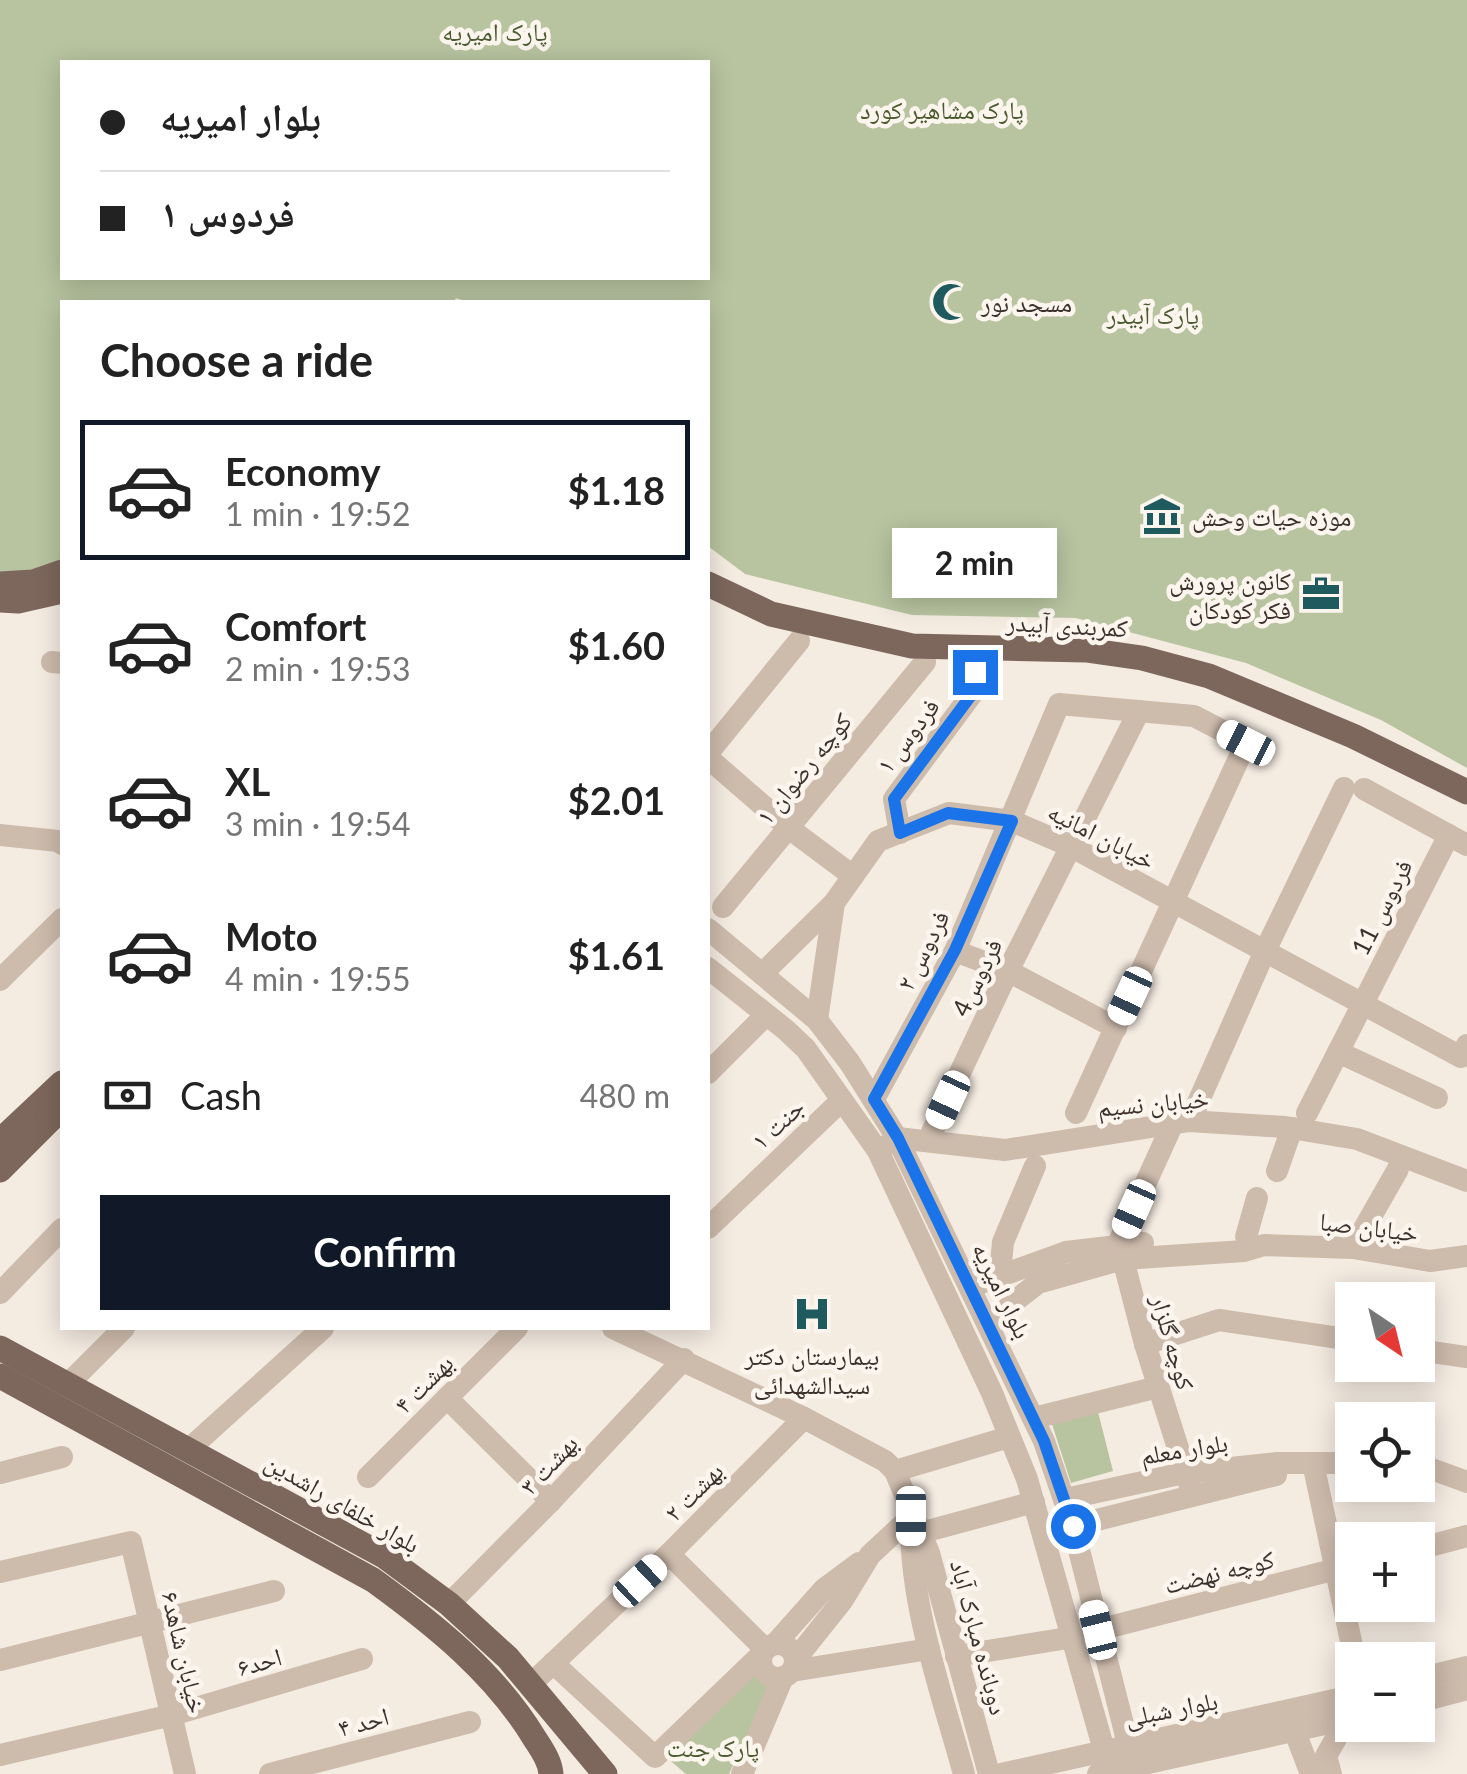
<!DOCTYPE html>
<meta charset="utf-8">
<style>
body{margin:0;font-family:Lato,"Noto Naskh Arabic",sans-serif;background:#f6f6f6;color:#222;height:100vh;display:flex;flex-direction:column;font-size:38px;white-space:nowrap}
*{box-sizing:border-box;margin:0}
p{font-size:32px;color:#767676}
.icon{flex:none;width:55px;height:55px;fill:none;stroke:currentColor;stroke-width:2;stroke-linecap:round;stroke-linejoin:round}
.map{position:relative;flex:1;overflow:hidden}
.side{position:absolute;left:60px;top:300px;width:650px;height:1030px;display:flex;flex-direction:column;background:#fff;border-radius:0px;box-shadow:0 5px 25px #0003}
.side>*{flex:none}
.banner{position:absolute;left:60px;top:60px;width:650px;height:220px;border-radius:0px;box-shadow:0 5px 25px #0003;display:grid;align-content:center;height:220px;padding:0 40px;background:#fff}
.needle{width:65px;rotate:145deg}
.tools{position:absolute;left:1335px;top:1282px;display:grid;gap:20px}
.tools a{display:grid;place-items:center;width:100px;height:100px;border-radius:0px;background:#fff;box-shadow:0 5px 25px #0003;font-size:50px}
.end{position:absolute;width:45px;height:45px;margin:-22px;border:12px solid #1a73e8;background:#fff;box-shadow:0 0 0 5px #fff}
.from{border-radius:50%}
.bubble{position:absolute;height:70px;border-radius:0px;background:#fff;box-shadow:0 5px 25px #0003;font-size:32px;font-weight:700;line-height:70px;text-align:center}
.car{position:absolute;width:30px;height:60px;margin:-30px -15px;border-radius:12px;box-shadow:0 0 8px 2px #0007;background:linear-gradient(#fff 24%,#345 0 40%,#fff 0 76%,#345 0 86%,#fff 0)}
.banner b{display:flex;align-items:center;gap:35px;height:95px;font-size:38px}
.banner b+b{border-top:2px solid #e0e0e0}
.banner i{width:25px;height:25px;background:#222}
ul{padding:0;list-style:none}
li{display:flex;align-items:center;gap:30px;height:140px;margin:0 20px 15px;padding:0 20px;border:5px solid transparent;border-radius:0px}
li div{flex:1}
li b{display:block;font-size:38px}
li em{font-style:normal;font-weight:700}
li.current{border-color:#111827}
li>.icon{width:90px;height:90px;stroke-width:1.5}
h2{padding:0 40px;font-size:45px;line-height:120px}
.pay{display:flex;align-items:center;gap:25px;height:110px;padding:0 40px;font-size:38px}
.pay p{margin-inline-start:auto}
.cta{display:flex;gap:20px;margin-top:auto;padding:20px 40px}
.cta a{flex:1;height:115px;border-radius:0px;background:#111827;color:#fff;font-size:40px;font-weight:700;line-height:115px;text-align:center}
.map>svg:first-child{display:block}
.green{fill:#b8c4a0;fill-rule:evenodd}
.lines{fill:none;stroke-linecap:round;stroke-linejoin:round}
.minor{stroke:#cdbbac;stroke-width:22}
.major{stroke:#7d675c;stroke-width:25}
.route{stroke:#1a73e8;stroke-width:12}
.labels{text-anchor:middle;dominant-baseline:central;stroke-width:9;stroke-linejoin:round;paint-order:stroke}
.park-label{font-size:25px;fill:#4a5a2e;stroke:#fbf5ee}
.poi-label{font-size:25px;fill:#3b302b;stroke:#fbf5ee;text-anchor:start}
.street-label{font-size:25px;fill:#3b302b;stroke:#fbf5ee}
</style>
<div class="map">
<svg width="1467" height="1774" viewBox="0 0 1467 1774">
<rect width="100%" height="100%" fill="#f4ebe1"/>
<!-- green -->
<g class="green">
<path d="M0,0H1467V768L1381,720L1246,663L1076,618L912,615L745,574L708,546V302H469L456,298L453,302H62V561L0,585ZM62,62H708V278H62Z"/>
<polygon points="1097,1408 1113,1471 1071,1483 1051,1421"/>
<polygon points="754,1671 770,1686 729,1774 686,1774 665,1756"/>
</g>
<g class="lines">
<!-- minor -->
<g class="minor">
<polyline points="52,662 62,663"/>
<polyline points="708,753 799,641"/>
<polyline points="708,758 790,829 853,876"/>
<polyline points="1364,789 1467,845"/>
<polyline points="900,833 894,799 972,694 975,671"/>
<polyline points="0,835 58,841 62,844"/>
<polyline points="723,907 925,662"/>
<polyline points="708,929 817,1020 850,1063 897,1138 1044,1441 1073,1526 1128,1744"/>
<polyline points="955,951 1008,971 1116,1028"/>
<polyline points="708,968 786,1030 806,1049 878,1151 992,1393 1027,1479 1104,1750"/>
<polyline points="762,974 834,903"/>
<polyline points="0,980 62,919"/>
<polyline points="817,1020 834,903 878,841 949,813 1012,821 1072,847 1461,1057 1467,1045"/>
<polyline points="1338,1052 1437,1098"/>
<polyline points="708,1073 766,1015"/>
<polyline points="874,1099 955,951 1059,704 1194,716 1246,743 1076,1113"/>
<polyline points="1196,1107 1265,951 1344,788"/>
<polyline points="1307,1113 1449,835"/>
<polyline points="932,1132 1008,971 1139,711"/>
<polyline points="889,1144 897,1138 1005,1150 1189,1121 1285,1127 1357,1139 1467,1181"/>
<polyline points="1277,1171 1292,1128"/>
<polyline points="708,1228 842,1100"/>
<polyline points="1246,1237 1257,1198"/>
<polyline points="1118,1244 1173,1123"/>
<polyline points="1353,1248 1398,1169"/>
<polyline points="1123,1259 1145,1344 1190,1486"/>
<polyline points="1000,1275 1003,1242 1035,1166"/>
<polyline points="970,1287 1066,1252 1143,1243"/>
<polyline points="0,1293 62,1229"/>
<polyline points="613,1328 804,1418 885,1461 895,1471 929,1553 989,1774"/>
<polyline points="991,1329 1012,1303 1038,1283 1123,1259 1244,1251 1264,1245 1353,1248 1430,1261 1467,1256"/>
<polyline points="1145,1344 1219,1320 1352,1340"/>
<polyline points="1418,1350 1467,1357"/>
<polyline points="67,1385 124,1328"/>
<polyline points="447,1398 551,1501"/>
<polyline points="1034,1418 1158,1387"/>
<polyline points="188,1450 323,1328"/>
<polyline points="1313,1463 1355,1660"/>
<polyline points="1418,1464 1467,1482"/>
<polyline points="895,1471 1009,1437"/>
<polyline points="0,1473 62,1457"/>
<polyline points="368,1477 517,1328"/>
<polyline points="1065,1499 1184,1473 1277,1463 1352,1463"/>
<path d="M911,1525C911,1609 942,1694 964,1774"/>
<polyline points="1073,1526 1276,1475"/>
<polyline points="920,1533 1034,1502"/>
<polyline points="1418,1549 1467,1536"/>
<polyline points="669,1554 765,1649"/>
<polyline points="0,1572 131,1542 185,1774"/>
<polyline points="449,1604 551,1501 684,1359"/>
<polyline points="1098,1630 1352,1565"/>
<circle cx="778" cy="1661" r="17"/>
<polyline points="775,1644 824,1589 859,1563"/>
<polyline points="956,1656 1074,1637"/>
<polyline points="0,1660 274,1591"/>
<polyline points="795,1660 842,1601 870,1555 911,1517"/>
<polyline points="553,1663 655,1757 762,1654"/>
<polyline points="792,1671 929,1649"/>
<polyline points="1418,1679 1467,1667"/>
<polyline points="531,1684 669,1554 804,1418"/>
<polyline points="1418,1702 1467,1689"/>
<polyline points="1295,1732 1311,1774"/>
<polyline points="0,1755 172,1715 362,1659"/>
<polyline points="270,1774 470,1722"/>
<polyline points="742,1774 783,1677"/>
<polyline points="1001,1774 1352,1696"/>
<polyline points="1098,1774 1352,1718"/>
<polyline points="1331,1774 1326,1756 1347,1719"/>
</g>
<!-- major -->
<g class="major">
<polyline points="0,584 33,582 62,572"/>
<polyline points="708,584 771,614 912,646 1086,650 1142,658 1209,676 1353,736 1467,792"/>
<polyline points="0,600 18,601 62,591"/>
<polyline points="0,1141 62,1083"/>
<polyline points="0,1170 62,1108"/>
<polyline points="0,1348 384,1556 449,1604 508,1658 605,1774"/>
<path d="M0,1376L373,1580C435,1625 495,1673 535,1739C542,1750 550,1761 551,1774"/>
</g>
</g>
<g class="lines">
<!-- route -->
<polyline class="route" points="975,672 972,694 894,799 900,833 948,813 1012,821 955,950 874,1099 898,1138 1044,1441 1073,1526"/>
</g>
<!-- icons -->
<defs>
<g id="mosque-bare" transform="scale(3)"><path d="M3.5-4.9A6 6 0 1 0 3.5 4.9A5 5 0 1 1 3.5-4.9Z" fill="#1f5a5e" stroke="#fbf5ee" stroke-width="2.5" paint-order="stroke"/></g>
<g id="museum-bare" transform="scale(3)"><path d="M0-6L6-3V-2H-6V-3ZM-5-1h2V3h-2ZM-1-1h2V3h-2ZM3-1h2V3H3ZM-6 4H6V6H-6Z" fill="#1f5a5e" stroke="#fbf5ee" stroke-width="2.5" paint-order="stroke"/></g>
<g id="office-bare" transform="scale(3)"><path d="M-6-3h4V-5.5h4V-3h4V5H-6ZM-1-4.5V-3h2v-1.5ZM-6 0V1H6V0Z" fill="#1f5a5e" stroke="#fbf5ee" stroke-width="2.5" paint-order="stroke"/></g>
<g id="hospital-bare" transform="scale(3)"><path d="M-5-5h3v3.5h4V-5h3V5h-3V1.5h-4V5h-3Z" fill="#1f5a5e" stroke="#fbf5ee" stroke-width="2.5" paint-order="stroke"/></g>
</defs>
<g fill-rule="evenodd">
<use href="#mosque-bare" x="951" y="302"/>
<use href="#museum-bare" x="1162" y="516"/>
<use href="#office-bare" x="1321" y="594"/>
<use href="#hospital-bare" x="812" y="1314"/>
</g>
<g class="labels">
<!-- park labels -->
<g class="park-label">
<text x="495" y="31">پارک امیریه</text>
<text x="942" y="109">پارک مشاهیر کورد</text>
<text x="1153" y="314">پارک آبیدر</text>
<text x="713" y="1747">پارک جنت</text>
</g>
<!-- poi labels -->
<g class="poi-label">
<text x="981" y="302">مسجد نور</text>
<text x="1192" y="516">موزه حیات وحش</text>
<text x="1291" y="580" text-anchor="end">کانون پرورش<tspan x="1291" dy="29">فکر کودکان</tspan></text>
<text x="812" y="1355" text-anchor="middle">بیمارستان دکتر<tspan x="812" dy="29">سیدالشهدائی</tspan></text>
</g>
<!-- street labels -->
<g class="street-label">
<text transform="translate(1067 624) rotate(3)">کمربندی آبیدر</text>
<text transform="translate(907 735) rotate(-53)">فردوس ۱</text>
<text transform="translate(803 768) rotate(-51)">کوچه رضوان ۱</text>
<text transform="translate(1102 835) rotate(27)">خیابان امانیه</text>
<text transform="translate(1381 907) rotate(-63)">فردوس 11</text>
<text transform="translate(922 950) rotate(-63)">فردوس ۲</text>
<text transform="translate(976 977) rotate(-64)">فردوس4</text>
<text transform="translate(1153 1102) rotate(-5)">خیابان نسیم</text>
<text transform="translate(777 1123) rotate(-43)">جنت ۱</text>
<text transform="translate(1369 1226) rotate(7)">خیابان صبا</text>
<text transform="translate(1003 1290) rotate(64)">بلوار امیریه</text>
<text transform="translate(1174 1342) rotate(74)">کوچه گلزار</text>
<text transform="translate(423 1383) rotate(-45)">بهشت ۴</text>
<text transform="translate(1184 1448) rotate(-9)">بلوار معلم</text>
<text transform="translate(548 1464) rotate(-47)">بهشت ۳</text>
<text transform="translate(693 1491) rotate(-45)">بهشت ۲</text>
<text transform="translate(343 1502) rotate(30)">بلوار خلفای راشدین</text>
<text transform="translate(1219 1571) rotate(-14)">کوچه نهضت</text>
<text transform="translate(980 1637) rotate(75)">دوبانده مبارک آباد</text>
<text transform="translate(185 1652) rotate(77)">خیابان شاهد۶</text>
<text transform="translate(259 1661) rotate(-16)">احد۶</text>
<text transform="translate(1171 1708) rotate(-11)">بلوار شبلی</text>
<text transform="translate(363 1721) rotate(-15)">احد ۴</text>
</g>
</g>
</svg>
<div class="tools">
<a><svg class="needle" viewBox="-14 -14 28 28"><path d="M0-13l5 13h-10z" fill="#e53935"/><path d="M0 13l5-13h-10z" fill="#767676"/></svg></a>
<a><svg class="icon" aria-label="locate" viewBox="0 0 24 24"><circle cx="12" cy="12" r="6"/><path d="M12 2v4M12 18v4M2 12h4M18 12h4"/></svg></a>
<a>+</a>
<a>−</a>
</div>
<i class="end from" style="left:1073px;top:1526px"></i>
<i class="end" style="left:975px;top:672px"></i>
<div class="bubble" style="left:892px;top:528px;width:165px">2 min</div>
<i class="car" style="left:1246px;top:743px;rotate:297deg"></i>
<i class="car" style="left:1130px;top:996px;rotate:205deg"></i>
<i class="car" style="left:948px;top:1100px;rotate:205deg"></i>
<i class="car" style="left:1134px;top:1209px;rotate:204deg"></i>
<i class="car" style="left:911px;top:1516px;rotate:180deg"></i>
<i class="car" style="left:640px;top:1581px;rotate:47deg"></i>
<i class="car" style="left:1098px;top:1630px;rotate:346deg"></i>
<div class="banner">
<b><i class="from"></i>بلوار امیریه</b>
<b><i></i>فردوس ۱</b>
</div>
<section class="side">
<h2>Choose a ride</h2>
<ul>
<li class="current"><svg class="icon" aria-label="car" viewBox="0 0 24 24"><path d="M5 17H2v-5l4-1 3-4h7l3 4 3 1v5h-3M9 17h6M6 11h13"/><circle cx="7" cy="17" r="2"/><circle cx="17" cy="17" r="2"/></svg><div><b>Economy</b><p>1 min · 19:52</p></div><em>$1.18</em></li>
<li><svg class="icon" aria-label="car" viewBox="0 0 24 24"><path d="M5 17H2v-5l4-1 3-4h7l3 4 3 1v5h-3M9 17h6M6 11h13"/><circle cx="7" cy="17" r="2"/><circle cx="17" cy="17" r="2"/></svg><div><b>Comfort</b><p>2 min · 19:53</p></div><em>$1.60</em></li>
<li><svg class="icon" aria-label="car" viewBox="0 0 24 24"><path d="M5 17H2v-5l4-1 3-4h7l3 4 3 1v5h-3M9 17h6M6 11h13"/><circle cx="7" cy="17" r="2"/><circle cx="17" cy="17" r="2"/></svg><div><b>XL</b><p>3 min · 19:54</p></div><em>$2.01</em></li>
<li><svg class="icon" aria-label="car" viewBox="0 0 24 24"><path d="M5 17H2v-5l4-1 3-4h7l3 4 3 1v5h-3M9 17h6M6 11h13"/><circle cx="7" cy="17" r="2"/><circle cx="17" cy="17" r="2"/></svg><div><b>Moto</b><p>4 min · 19:55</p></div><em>$1.61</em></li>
</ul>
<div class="pay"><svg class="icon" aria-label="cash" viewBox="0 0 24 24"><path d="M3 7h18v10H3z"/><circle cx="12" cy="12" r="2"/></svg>Cash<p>480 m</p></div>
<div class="cta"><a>Confirm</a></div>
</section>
</div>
